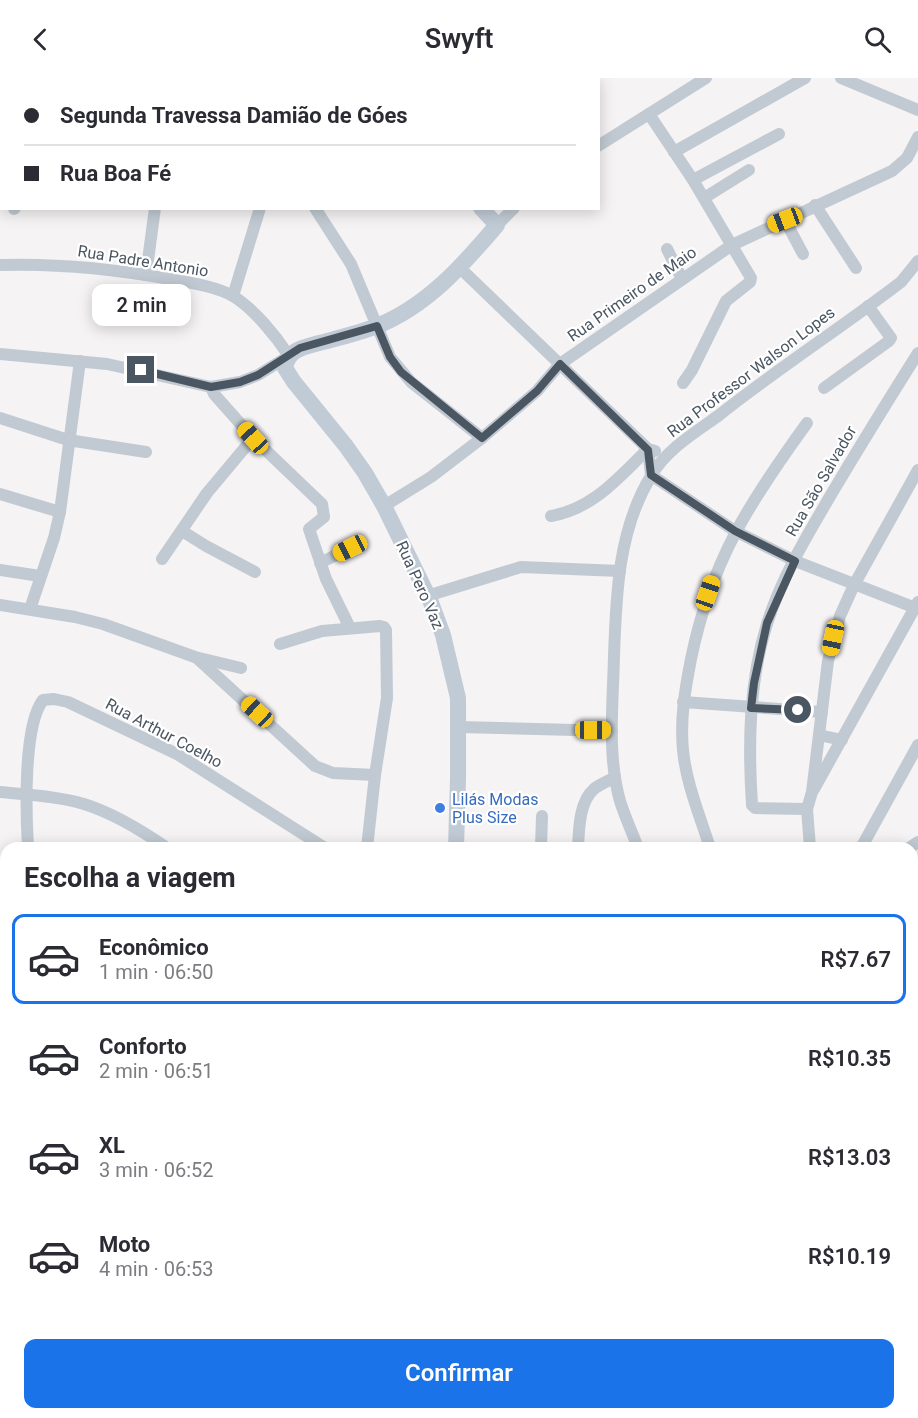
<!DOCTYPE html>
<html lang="pt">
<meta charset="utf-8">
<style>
body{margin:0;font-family:Roboto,sans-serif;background:#f2f2f3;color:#2b2b33;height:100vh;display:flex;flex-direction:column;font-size:22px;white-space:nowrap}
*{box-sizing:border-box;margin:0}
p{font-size:20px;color:#7c7c81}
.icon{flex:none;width:33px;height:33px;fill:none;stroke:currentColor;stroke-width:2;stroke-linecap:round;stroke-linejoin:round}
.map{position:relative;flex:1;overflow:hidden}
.sheet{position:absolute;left:0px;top:764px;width:918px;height:578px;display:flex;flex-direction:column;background:#fff;border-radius:18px 18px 0 0;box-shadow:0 3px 15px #0003}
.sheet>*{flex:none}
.banner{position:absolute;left:0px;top:0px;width:600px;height:132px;box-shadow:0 3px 15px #0003;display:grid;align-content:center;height:132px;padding:0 24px;background:#fff}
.end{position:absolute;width:27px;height:27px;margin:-14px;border:8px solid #4a5661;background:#fff;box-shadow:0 0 0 3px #fff}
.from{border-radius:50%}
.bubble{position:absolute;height:42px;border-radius:12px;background:#fff;box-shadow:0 3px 15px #0003;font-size:20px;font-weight:600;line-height:42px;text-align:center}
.car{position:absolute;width:18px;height:36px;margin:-18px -9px;border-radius:8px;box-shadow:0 0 4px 2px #0007;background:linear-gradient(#f5c518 24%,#345 0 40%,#f5c518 0 76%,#345 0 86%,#f5c518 0)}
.banner b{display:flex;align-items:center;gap:21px;height:57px;font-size:22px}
.banner b+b{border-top:2px solid #e1e1e2}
.banner i{width:15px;height:15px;background:#2b2b33}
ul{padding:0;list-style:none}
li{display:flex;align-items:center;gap:18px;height:90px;margin:0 12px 9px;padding:0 12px;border:3px solid transparent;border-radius:12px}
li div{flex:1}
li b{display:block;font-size:22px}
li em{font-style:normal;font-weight:600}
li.active{border-color:#1a73e8}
li>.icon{width:54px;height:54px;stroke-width:1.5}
h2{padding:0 24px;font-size:27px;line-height:72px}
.cta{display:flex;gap:12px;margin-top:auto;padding:12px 24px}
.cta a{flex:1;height:69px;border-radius:12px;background:#1a73e8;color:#fff;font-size:24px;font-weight:600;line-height:69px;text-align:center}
header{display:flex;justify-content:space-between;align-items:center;height:78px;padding:0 24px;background:#fff;font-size:27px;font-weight:600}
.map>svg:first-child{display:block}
.education{fill:#e6e4e5}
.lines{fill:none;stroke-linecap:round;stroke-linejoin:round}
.minor{stroke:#c1cad2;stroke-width:12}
.tertiary{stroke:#c1cad2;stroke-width:15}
.secondary{stroke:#c1cbd6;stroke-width:16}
.route{stroke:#4a5661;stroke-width:8}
.shop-dot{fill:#3f7fe0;stroke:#fff;stroke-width:2}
.labels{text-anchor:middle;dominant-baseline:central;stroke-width:4.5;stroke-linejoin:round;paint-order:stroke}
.street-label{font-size:16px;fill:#4a5661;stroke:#fff}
.shop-label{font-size:16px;fill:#366cbe;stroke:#fff;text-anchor:start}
</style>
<header><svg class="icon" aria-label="back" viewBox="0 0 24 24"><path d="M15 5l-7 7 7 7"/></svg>Swyft<svg class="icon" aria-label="search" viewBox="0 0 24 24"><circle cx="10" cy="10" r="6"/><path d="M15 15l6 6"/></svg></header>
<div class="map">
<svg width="918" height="1340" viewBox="0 0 918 1340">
<rect width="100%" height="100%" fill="#f5f3f3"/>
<!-- education -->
<polygon class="education" points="912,1023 918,1033 918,1135 912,1139"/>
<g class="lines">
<!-- minor -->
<g class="minor">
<polyline points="228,0 229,2"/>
<polyline points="841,0 918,32"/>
<polyline points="499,2 500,0"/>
<polyline points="649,36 693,102 751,200 750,204 726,223 692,292 683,305"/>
<polyline points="0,40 2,41"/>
<polyline points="598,68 706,0"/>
<polyline points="674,74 805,0"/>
<polyline points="693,102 779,56"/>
<polyline points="704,120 749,92"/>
<polyline points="815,127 856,190"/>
<polyline points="315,130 351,186 390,279 411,304 482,360"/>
<polyline points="14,131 15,130"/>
<polyline points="785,142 803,176"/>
<polyline points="497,147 514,130"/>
<polyline points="667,171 682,201"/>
<path d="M0,187C57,185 114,191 170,201C190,205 215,208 233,218C254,231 276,258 289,278L258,297L240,304L211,309L107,286L0,276"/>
<polyline points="460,190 648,371 655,373"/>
<polyline points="146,197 155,130"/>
<polyline points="233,218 260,130"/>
<polyline points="211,309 214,316 253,360 322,426 324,439 309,451 326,501 350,550"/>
<polyline points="824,310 889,263 891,260 868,228"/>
<polyline points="0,340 68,362 146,374"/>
<polyline points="648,371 651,397 735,453 795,483 918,531"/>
<polyline points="0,416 60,434"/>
<polyline points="384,428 431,399 482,360 537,313 560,286 732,167 892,93 907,80 918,59"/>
<path d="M551,438C593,431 619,399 648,371"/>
<polyline points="182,453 206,468 255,494"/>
<polyline points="162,481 207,415 253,360"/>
<polyline points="320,485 350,470"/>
<polyline points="0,492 40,498"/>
<polyline points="427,518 521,489 620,493"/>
<polyline points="0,527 75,539 103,546 195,579 241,590"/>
<polyline points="30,531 54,460 60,434 80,283"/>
<polyline points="280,566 322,553 380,548 384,549 386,552 387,620 375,697 367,770"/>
<polyline points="197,580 315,688 333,695 375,697"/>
<polyline points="683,624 822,634"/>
<polyline points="459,649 612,653"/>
<polyline points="819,657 842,662"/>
<polyline points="814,711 918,524"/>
<path d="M0,714C28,717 57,718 84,726C113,735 141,752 167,770"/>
<path d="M807,731L755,730L752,727C748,666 749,604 767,546C781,500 808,456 832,415C860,368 889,321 918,275"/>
<path d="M28,770C26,736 23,648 43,622L54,621L68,624L177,676L325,770"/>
<polyline points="541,770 542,738"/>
<path d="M578,770C579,751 579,724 594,711C600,706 609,703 615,699"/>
<path d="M638,770C632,754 625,739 620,723C607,677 613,626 614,578C616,518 618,452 651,398C666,372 694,355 718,338C777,291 841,250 901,204L918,183"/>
<path d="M710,770C700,738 686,705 683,672C680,642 685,611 691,581C711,483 749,425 807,345"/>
<polyline points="810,770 807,731 812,714 828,583 840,538 854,507 918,392"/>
<polyline points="861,770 918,667"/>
<polyline points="909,770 918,764"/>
<polyline points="0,965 6,966"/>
<polyline points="0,1015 6,1013"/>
<polyline points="0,1132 6,1126"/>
<polyline points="912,1153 918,1165"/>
<polyline points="912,1251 918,1262"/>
<polyline points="0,1281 6,1284"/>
<polyline points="912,1302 918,1300"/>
<polyline points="30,1335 35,1340"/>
<polyline points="397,1335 412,1340"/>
<polyline points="451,1335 453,1340"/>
<polyline points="625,1335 628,1340"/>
<polyline points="784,1335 787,1340"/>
<polyline points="903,1335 905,1340"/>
</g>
<!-- tertiary -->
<g class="tertiary">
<polyline points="0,801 6,802"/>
<polyline points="0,1308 6,1303"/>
</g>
<!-- secondary -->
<g class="secondary">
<polyline points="366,0 367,2"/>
<path d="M456,770L458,701V620L443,557L430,522L384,428L365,395L346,368L294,304L285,290C288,271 304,269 319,265C338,260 359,255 377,248C427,228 463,187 497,147L481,130"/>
<polyline points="912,968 918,965"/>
<polyline points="169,1335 169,1340"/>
</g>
</g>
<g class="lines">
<!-- route -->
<polyline class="route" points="141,292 211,309 240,304 258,297 300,270 377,248 390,279 401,294 482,360 537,313 560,286 648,372 651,397 735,453 795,483 767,545 754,605 751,630 798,632"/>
</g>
<!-- markers -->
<circle class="shop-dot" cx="440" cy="730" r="6"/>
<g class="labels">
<!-- street labels -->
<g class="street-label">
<text transform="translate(143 183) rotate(9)">Rua Padre Antonio</text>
<text transform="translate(632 216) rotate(-35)">Rua Primeiro de Maio</text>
<text transform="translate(751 294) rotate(-37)">Rua Professor Walson Lopes</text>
<text transform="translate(821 403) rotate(-60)">Rua São Salvador</text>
<text transform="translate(420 507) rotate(66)">Rua Pero Vaz</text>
<text transform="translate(164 655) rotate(28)">Rua Arthur Coelho</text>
</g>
<!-- shop labels -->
<g class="shop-label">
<text x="452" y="721">Lilás Modas<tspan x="452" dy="18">Plus Size</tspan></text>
</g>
</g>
</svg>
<i class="end from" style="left:798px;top:632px"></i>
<i class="end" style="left:141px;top:292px"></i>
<div class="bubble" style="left:92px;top:206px;width:99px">2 min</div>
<i class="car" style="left:785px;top:142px;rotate:249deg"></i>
<i class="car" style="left:253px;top:360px;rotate:318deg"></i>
<i class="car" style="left:350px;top:470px;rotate:244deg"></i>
<i class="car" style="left:708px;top:515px;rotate:19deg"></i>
<i class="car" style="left:833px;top:560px;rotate:192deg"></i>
<i class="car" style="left:257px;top:634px;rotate:313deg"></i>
<i class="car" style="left:593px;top:652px;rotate:90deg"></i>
<div class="banner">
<b><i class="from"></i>Segunda Travessa Damião de Góes</b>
<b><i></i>Rua Boa Fé</b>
</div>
<section class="sheet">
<h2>Escolha a viagem</h2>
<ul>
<li class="active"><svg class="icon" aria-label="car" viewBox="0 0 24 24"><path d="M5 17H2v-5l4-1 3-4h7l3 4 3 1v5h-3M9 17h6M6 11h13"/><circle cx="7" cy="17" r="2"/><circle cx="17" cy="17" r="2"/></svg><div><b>Econômico</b><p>1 min · 06:50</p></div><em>R$7.67</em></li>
<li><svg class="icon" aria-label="car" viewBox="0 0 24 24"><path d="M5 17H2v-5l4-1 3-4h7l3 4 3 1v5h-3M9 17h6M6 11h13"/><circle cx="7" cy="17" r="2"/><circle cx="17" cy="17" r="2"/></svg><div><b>Conforto</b><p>2 min · 06:51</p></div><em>R$10.35</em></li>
<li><svg class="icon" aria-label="car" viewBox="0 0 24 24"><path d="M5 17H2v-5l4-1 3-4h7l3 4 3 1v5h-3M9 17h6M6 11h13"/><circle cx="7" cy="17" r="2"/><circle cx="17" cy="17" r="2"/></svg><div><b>XL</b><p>3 min · 06:52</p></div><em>R$13.03</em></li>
<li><svg class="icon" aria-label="car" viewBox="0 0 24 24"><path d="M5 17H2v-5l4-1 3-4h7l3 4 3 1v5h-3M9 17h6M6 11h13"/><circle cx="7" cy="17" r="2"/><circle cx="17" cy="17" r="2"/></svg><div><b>Moto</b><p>4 min · 06:53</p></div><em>R$10.19</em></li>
</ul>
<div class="cta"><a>Confirmar</a></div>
</section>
</div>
